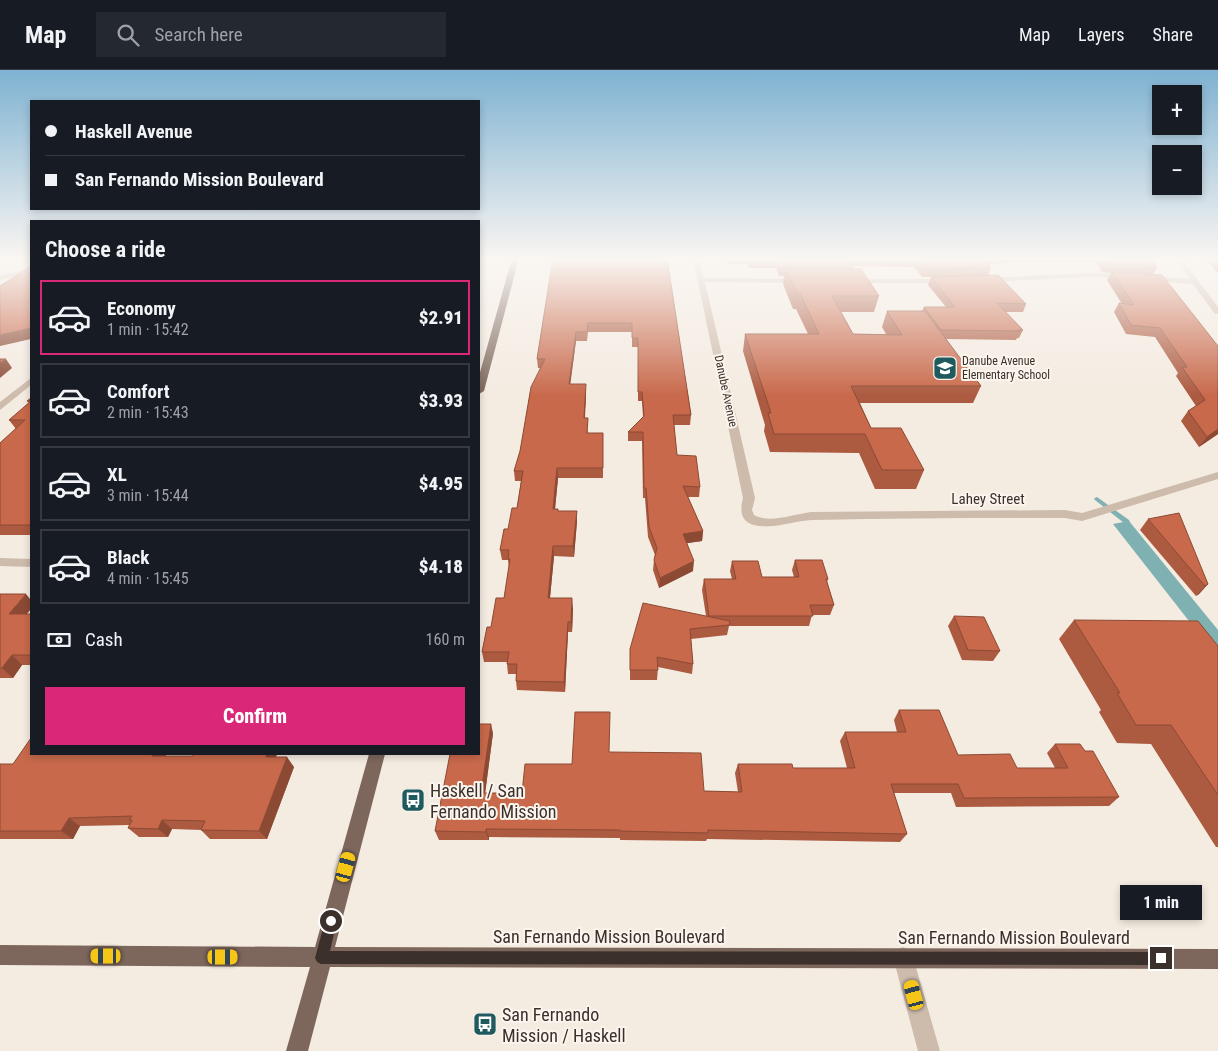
<!DOCTYPE html>
<meta charset="utf-8">
<style>
body{margin:0;font-family:"Roboto Condensed",sans-serif;background:#242831;color:#f1f3f6;height:100vh;display:flex;flex-direction:column;font-size:19px;white-space:nowrap}
*{box-sizing:border-box;margin:0}
p{font-size:16px;color:#9ea1a6}
.icon{flex:none;width:28px;height:28px;fill:none;stroke:currentColor;stroke-width:2;stroke-linecap:round;stroke-linejoin:round}
.map{position:relative;flex:1;overflow:hidden}
.sheet{position:absolute;left:30px;top:150px;width:450px;height:535px;display:flex;flex-direction:column;background:#171b24;border-radius:0px;box-shadow:0 2px 8px #0003}
.sheet>*{flex:none}
.top-card{position:absolute;left:30px;top:30px;width:450px;height:110px;border-radius:0px;box-shadow:0 2px 8px #0003;display:grid;align-content:center;height:110px;padding:0 15px;background:#171b24}
.buttons{position:absolute;left:1152px;top:15px;display:grid;gap:10px}
.buttons a{display:grid;place-items:center;width:50px;height:50px;border-radius:0px;background:#171b24;box-shadow:0 2px 8px #0003;font-size:25px}
.end{position:absolute;width:22px;height:22px;margin:-11px;border:6px solid #3b302b;background:#fff;box-shadow:0 0 0 2px #fff}
.from{border-radius:50%}
.bubble{position:absolute;height:35px;border-radius:0px;background:#171b24;box-shadow:0 2px 8px #0003;font-size:16px;font-weight:800;line-height:35px;text-align:center}
.car{position:absolute;width:15px;height:30px;margin:-15px -8px;border-radius:6px;box-shadow:0 0 4px 1px #0007;background:linear-gradient(#f5c518 24%,#345 0 40%,#f5c518 0 76%,#345 0 86%,#f5c518 0)}
.top-card b{display:flex;align-items:center;gap:18px;height:48px;font-size:19px}
.top-card b+b{border-top:1px solid #363941}
.top-card i{width:12px;height:12px;background:#f1f3f6}
ul{padding:0;list-style:none}
li{display:flex;align-items:center;gap:15px;height:75px;margin:0 10px 8px;padding:0 5px;border:2px solid #363941;border-radius:0px}
li div{flex:1}
li b{display:block;font-size:19px}
li em{font-style:normal;font-weight:800}
li.active{border-color:#db2777}
li>.icon{width:45px;height:45px;stroke-width:1.5}
h2{padding:0 15px;font-size:22px;line-height:60px}
.pay{display:flex;align-items:center;gap:12px;height:55px;padding:0 15px;font-size:19px}
.pay p{margin-inline-start:auto}
.action{display:flex;gap:10px;margin-top:auto;padding:10px 15px}
.action a{flex:1;height:58px;border-radius:0px;background:#db2777;color:#fff;font-size:20px;font-weight:800;line-height:58px;text-align:center}
header{display:flex;align-items:center;gap:30px;box-sizing:border-box;height:70px;padding:0 25px;background:#171b24;border-bottom:1px solid #363941}
header strong{font-size:24px}
nav{display:flex;gap:28px;margin-inline-start:auto;font-size:18px}
.search{width:350px;height:45px;background:#242831;display:flex;align-items:center;gap:12px;box-sizing:border-box;padding:0 18px;border-radius:0px;color:#9ea1a6;font-size:19px}
.map>svg:first-child{display:block}
.water{fill:#7fb0b2}
.lines{fill:none;stroke-linecap:round;stroke-linejoin:round}
.stream{fill:#7fb0b2;fill-rule:evenodd}
.minor{fill:#cdbbac;fill-rule:evenodd}
.major{fill:#7d675c;fill-rule:evenodd}
.wall{fill:#ac5a40;fill-rule:evenodd}
.shaded-wall{fill:#8c4a34}
.building{fill:#c8694b;stroke:#8c4a34}
.route{fill:#3b302b}
.labels{text-anchor:middle;dominant-baseline:central;stroke-width:4;stroke-linejoin:round;paint-order:stroke}
.far-poi-label{font-size:12px;fill:#3b302b;stroke:#fbf5ee;text-anchor:start}
.far-street-label{font-size:12px;fill:#3b302b;stroke:#fbf5ee}
.street-label{font-size:15px;fill:#3b302b;stroke:#fbf5ee}
.near-poi-label{font-size:18px;fill:#3b302b;stroke:#fbf5ee;text-anchor:start}
.near-street-label{font-size:18px;fill:#3b302b;stroke:#fbf5ee}
</style>
<header>
<strong>Map</strong>
<div class="search"><svg class="icon" aria-label="search" viewBox="0 0 24 24"><circle cx="10" cy="10" r="6"/><path d="M15 15l6 6"/></svg>Search here</div>
<nav><a>Map</a><a>Layers</a><a>Share</a></nav>
</header>
<div class="map">
<svg width="1218" height="981" viewBox="0 0 1218 981">
<rect width="100%" height="100%" fill="#f4ebe1"/>
<!-- water -->
<polygon class="water" points="1129,451 1218,560 1218,588 1113,454"/>
<g class="lines">
<!-- stream -->
<polygon class="stream" points="1097,427 1129,450 1132,459 1131,461 1127,461 1124,453 1095,430 1094,429 1095,428"/>
<!-- minor -->
<g class="minor">
<path d="M693,188H699L704,208L800,209L804,211L800,213L705,212L755,428L752,440L754,445C770,454 794,444 811,442L1065,440L1082,443L1218,402V409L1082,451L1065,448C981,448 898,448 814,450C795,450 774,460 754,455C740,451 740,440 743,428Z"/>
<polygon points="1174,188 1181,188 1218,237 1218,244 1215,244 1193,214 1146,210 1146,206 1149,206 1190,209"/>
<polygon points="31,198 31,202 0,210 0,206"/>
<polygon points="1090,203 1127,204 1131,206 1127,208 1090,207 987,212 983,210 987,208"/>
<polygon points="849,209 945,209 949,211 945,213 849,213"/>
<polygon points="31,308 31,315 0,340 0,332"/>
<polygon points="0,488 31,489 31,497 0,496"/>
<polygon points="903,877 910,880 913,887 940,981 918,981 893,887 896,880"/>
</g>
<!-- major -->
<g class="major">
<polygon points="512,188 519,188 484,321 479,324 479,306"/>
<polygon points="369,684 385,684 335,877 1218,879 1218,899 330,897 308,981 286,981 310,897 0,895 0,875 315,877"/>
</g>
</g>
<!-- wall -->
<g class="wall">
<polygon points="667,188 691,345 690,355 674,355 677,385 700,417 699,427 688,427 703,461 702,471 687,473 693,501 659,518 653,500 654,490 655,485 648,467 645,428 643,428 642,371 628,371 628,362 643,347 642,331 638,331 638,277 632,277 632,262 588,262 587,271 576,271 570,314 586,324 585,348 588,363 603,363 603,408 558,408 555,439 577,451 574,487 554,486 550,528 573,539 572,562 568,562 565,622 517,620 516,611 516,604 508,604 507,594 507,592 484,592 482,582 491,557 504,528 509,498 508,490 502,490 500,480 517,438 521,411 515,411 514,401 520,381 540,298 538,298 537,289"/>
<path d="M726,188H1151L1157,197L1153,204L1162,205L1218,364L1199,377L1181,351L1188,341L1196,336L1176,306L1178,303L1155,267L1126,264L1114,242L1119,233L1122,234L1107,210L1111,203L1102,202L1096,192H1026L988,194L991,197L988,205L1026,234L1023,242H1005L1023,260L1019,268H1017L1016,270L946,269L981,316L973,333H860L871,358L924,400L916,419H875L859,383L770,382L764,361L765,355L743,281L745,264H808L796,239H793L783,214L784,206H779L776,198H749L747,194H728ZM853,196L914,197L922,207H931L928,215L946,237H924L922,241H887L882,257L886,264H853L841,242H874L879,226Z"/>
<polygon points="1205,188 1218,188 1218,203 1207,191"/>
<polygon points="31,328 31,465 0,465 0,373 16,359 9,350 29,333 27,331"/>
<polygon points="1148,449 1208,514 1199,524 1196,526 1140,460"/>
<polygon points="795,490 828,509 827,512 834,535 830,545 812,545 809,556 729,556 727,565 691,569 693,594 692,604 658,597 657,610 630,610 630,579 706,546 702,520 704,509 732,509 730,501 732,491 762,507 794,507 792,500"/>
<polygon points="0,524 27,544 31,544 31,595 22,595 13,608 0,608"/>
<polygon points="954,546 1000,581 993,591 962,590 948,556"/>
<polygon points="1074,550 1218,576 1218,777 1216,777 1151,674 1117,673 1099,642 1101,640 1059,569"/>
<polygon points="899,640 958,685 1017,698 1055,698 1047,683 1055,674 1085,681 1119,727 1109,736 956,737 951,723 894,723 907,764 900,772 707,769 706,771 620,770 620,768 489,767 489,770 439,770 435,761 493,663 485,723 522,723 572,694 609,682 704,721 738,722 735,703 738,694 793,698 847,698 840,671 845,662 897,662 894,650"/>
<polygon points="193,684 277,684 276,687 294,697 267,769 210,769 201,760 202,760 172,759 168,767 139,767 128,758 130,755 80,756 73,769 0,769 0,694 13,694 166,686 193,686"/>
</g>
<!-- shaded-wall -->
<g class="shaded-wall">
<polygon points="31,258 31,269 0,276 0,265"/>
<polygon points="576,262 576,271 569,324 569,314"/>
<polygon points="6,289 12,298 0,308 0,293"/>
<polygon points="586,314 586,324 584,357 584,348"/>
<polygon points="1218,359 1218,364 1199,377 1207,367"/>
<polygon points="557,398 558,408 554,449 553,439"/>
<polygon points="577,441 577,451 574,487 573,476"/>
<polygon points="703,461 702,471 682,474 683,464"/>
<polygon points="553,476 554,486 549,538 548,528"/>
<polygon points="694,491 693,501 659,518 660,508"/>
<polygon points="1208,514 1199,524 1196,526 1205,516"/>
<polygon points="26,524 31,530 31,539 19,554 9,544"/>
<polygon points="572,528 573,539 572,562 571,552"/>
<polygon points="568,552 568,562 565,622 564,612"/>
<polygon points="12,585 22,595 13,608 2,598"/>
<polygon points="491,654 493,663 484,732 481,723"/>
<polygon points="153,684 167,684 161,695 152,686"/>
<polygon points="267,684 277,684 272,697 266,687"/>
<polygon points="287,687 294,697 267,769 259,761"/>
<polygon points="69,748 80,756 73,769 61,761"/>
<polygon points="162,750 172,759 168,767 158,759"/>
<polygon points="486,759 489,767 489,770 486,762"/>
</g>
<!-- building -->
<g class="building">
<polygon points="553,188 667,188 691,345 673,345 677,385 696,386 700,417 683,416 703,461 683,464 694,491 660,508 654,490 657,478 649,457 646,418 644,418 643,362 628,362 644,346 642,322 638,322 638,268 632,268 632,253 588,253 587,262 576,262 569,314 586,314 584,348 588,348 587,363 603,363 603,398 557,398 553,439 558,439 558,441 577,441 573,476 553,476 548,528 572,528 571,552 568,552 564,612 516,611 517,594 507,594 509,582 482,582 487,557 491,557 496,528 504,528 510,489 508,489 509,480 500,480 504,459 508,459 512,438 517,438 523,401 514,401 520,381 531,317 545,289 537,289"/>
<polygon points="749,188 848,188 854,198 781,198 777,190 750,190"/>
<polygon points="863,188 982,188 991,197 925,199 916,189"/>
<polygon points="1103,188 1151,188 1157,197 1106,194"/>
<polygon points="31,196 31,258 0,265 0,216"/>
<polygon points="786,199 861,199 879,226 832,226 853,264 902,265 887,241 925,241 981,316 851,316 871,358 901,358 924,400 882,400 865,364 774,364 768,343 771,343 745,264 819,264 800,223 797,223"/>
<polygon points="1112,202 1162,205 1218,276 1218,359 1207,367 1188,341 1205,330 1182,297 1187,297 1160,258 1131,255 1119,233 1134,235"/>
<polygon points="998,205 1026,234 997,233 1023,260 1018,260 1020,261 941,260 924,237 955,237 931,207"/>
<polygon points="0,289 6,289 0,293"/>
<polygon points="31,328 31,455 0,455 0,373 25,350 9,350 31,331 27,331"/>
<polygon points="1179,443 1208,514 1205,516 1148,449"/>
<polygon points="795,490 822,490 828,509 826,509 834,535 810,535 813,546 709,546 704,509 736,509 732,491 758,491 762,507 799,507"/>
<polygon points="0,524 26,524 9,544 31,544 31,585 12,585 2,598 0,598"/>
<polygon points="643,533 730,551 729,555 690,559 693,594 657,587 658,600 630,600 630,579"/>
<polygon points="954,546 984,547 1000,581 968,580"/>
<polygon points="1074,550 1198,551 1218,576 1218,725 1171,655 1136,655 1117,623 1120,623"/>
<polygon points="899,640 939,640 958,685 1010,684 1017,698 1068,698 1055,674 1080,674 1085,681 1093,681 1119,727 964,728 958,714 891,714 907,764 708,760 708,763 620,761 620,760 486,759 486,762 435,761 450,684 479,684 479,654 491,654 481,723 522,723 525,694 572,694 575,642 610,642 609,682 701,683 704,721 742,722 738,694 792,694 793,698 855,698 845,662 906,662"/>
<polygon points="31,668 31,684 153,684 152,686 193,686 193,684 267,684 266,687 287,687 259,761 201,760 205,751 162,750 158,759 128,758 132,750 129,750 132,746 69,748 61,761 0,761 0,694 13,694"/>
</g>
<!-- sky -->
<linearGradient id="sky" x2="0" y2="1"><stop stop-color="#7eb2d2"/><stop offset="0.58" stop-color="#faf6f2"/><stop offset="1" stop-color="#faf6f2" stop-opacity="0"/></linearGradient>
<rect width="1218" height="326" fill="url(#sky)"/>
<!-- route -->
<polygon class="route" points="331,845 336,847 337,851 330,881 1161,882 1165,884 1167,888 1165,893 1161,895 321,894 317,892 315,888 325,851 327,847"/>
<!-- icons -->
<defs>
<g id="school-square" transform="scale(1.25)"><rect x="-9" y="-9" width="18" height="18" rx="4" fill="#1f5a5e" stroke="#fbf5ee"/><path d="M0-5L7-2L0 1L-7-2ZM-4 1L0 2.5L4 1V4Q0 6-4 4Z" fill="#fff"/></g>
<g id="bus-square" transform="scale(1.25)"><rect x="-9" y="-9" width="18" height="18" rx="4" fill="#1f5a5e" stroke="#fbf5ee"/><path d="M-5-6H5V4H4V6H2V4H-2V6H-4V4H-5ZM-3.5-4V0h7V-4ZM-3.5 1.2v1.5H-2V1.2ZM2 1.2v1.5H3.5V1.2Z" fill="#fff"/></g>
</defs>
<g fill-rule="evenodd">
<use href="#school-square" x="945" y="298"/>
<use href="#bus-square" x="413" y="730"/>
<use href="#bus-square" x="485" y="954"/>
</g>
<g class="labels">
<!-- far-poi labels -->
<g class="far-poi-label">
<text x="962" y="291">Danube Avenue<tspan x="962" dy="14">Elementary School</tspan></text>
</g>
<!-- far-street labels -->
<g class="far-street-label">
<text transform="translate(726 321) rotate(78)">Danube Avenue</text>
</g>
<!-- street labels -->
<g class="street-label">
<text x="988" y="429">Lahey Street</text>
</g>
<!-- near-poi labels -->
<g class="near-poi-label">
<text x="430" y="720">Haskell / San<tspan x="430" dy="21">Fernando Mission</tspan></text>
<text x="502" y="944">San Fernando<tspan x="502" dy="21">Mission / Haskell</tspan></text>
</g>
<!-- near-street labels -->
<g class="near-street-label">
<text x="609" y="866">San Fernando Mission Boulevard</text>
<text x="1014" y="867">San Fernando Mission Boulevard</text>
</g>
</g>
</svg>
<div class="buttons">
<a>+</a>
<a>−</a>
</div>
<i class="end from" style="left:331px;top:851px"></i>
<i class="end" style="left:1161px;top:888px"></i>
<div class="bubble" style="left:1120px;top:815px;width:82px">1 min</div>
<i class="car" style="left:346px;top:797px;rotate:15deg"></i>
<i class="car" style="left:106px;top:886px;rotate:270deg"></i>
<i class="car" style="left:223px;top:887px;rotate:90deg"></i>
<i class="car" style="left:914px;top:925px;rotate:345deg"></i>
<div class="top-card">
<b><i class="from"></i>Haskell Avenue</b>
<b><i></i>San Fernando Mission Boulevard</b>
</div>
<section class="sheet">
<h2>Choose a ride</h2>
<ul>
<li class="active"><svg class="icon" aria-label="car" viewBox="0 0 24 24"><path d="M5 17H2v-5l4-1 3-4h7l3 4 3 1v5h-3M9 17h6M6 11h13"/><circle cx="7" cy="17" r="2"/><circle cx="17" cy="17" r="2"/></svg><div><b>Economy</b><p>1 min · 15:42</p></div><em>$2.91</em></li>
<li><svg class="icon" aria-label="car" viewBox="0 0 24 24"><path d="M5 17H2v-5l4-1 3-4h7l3 4 3 1v5h-3M9 17h6M6 11h13"/><circle cx="7" cy="17" r="2"/><circle cx="17" cy="17" r="2"/></svg><div><b>Comfort</b><p>2 min · 15:43</p></div><em>$3.93</em></li>
<li><svg class="icon" aria-label="car" viewBox="0 0 24 24"><path d="M5 17H2v-5l4-1 3-4h7l3 4 3 1v5h-3M9 17h6M6 11h13"/><circle cx="7" cy="17" r="2"/><circle cx="17" cy="17" r="2"/></svg><div><b>XL</b><p>3 min · 15:44</p></div><em>$4.95</em></li>
<li><svg class="icon" aria-label="car" viewBox="0 0 24 24"><path d="M5 17H2v-5l4-1 3-4h7l3 4 3 1v5h-3M9 17h6M6 11h13"/><circle cx="7" cy="17" r="2"/><circle cx="17" cy="17" r="2"/></svg><div><b>Black</b><p>4 min · 15:45</p></div><em>$4.18</em></li>
</ul>
<div class="pay"><svg class="icon" aria-label="cash" viewBox="0 0 24 24"><path d="M3 7h18v10H3z"/><circle cx="12" cy="12" r="2"/></svg>Cash<p>160 m</p></div>
<div class="action"><a>Confirm</a></div>
</section>
</div>
